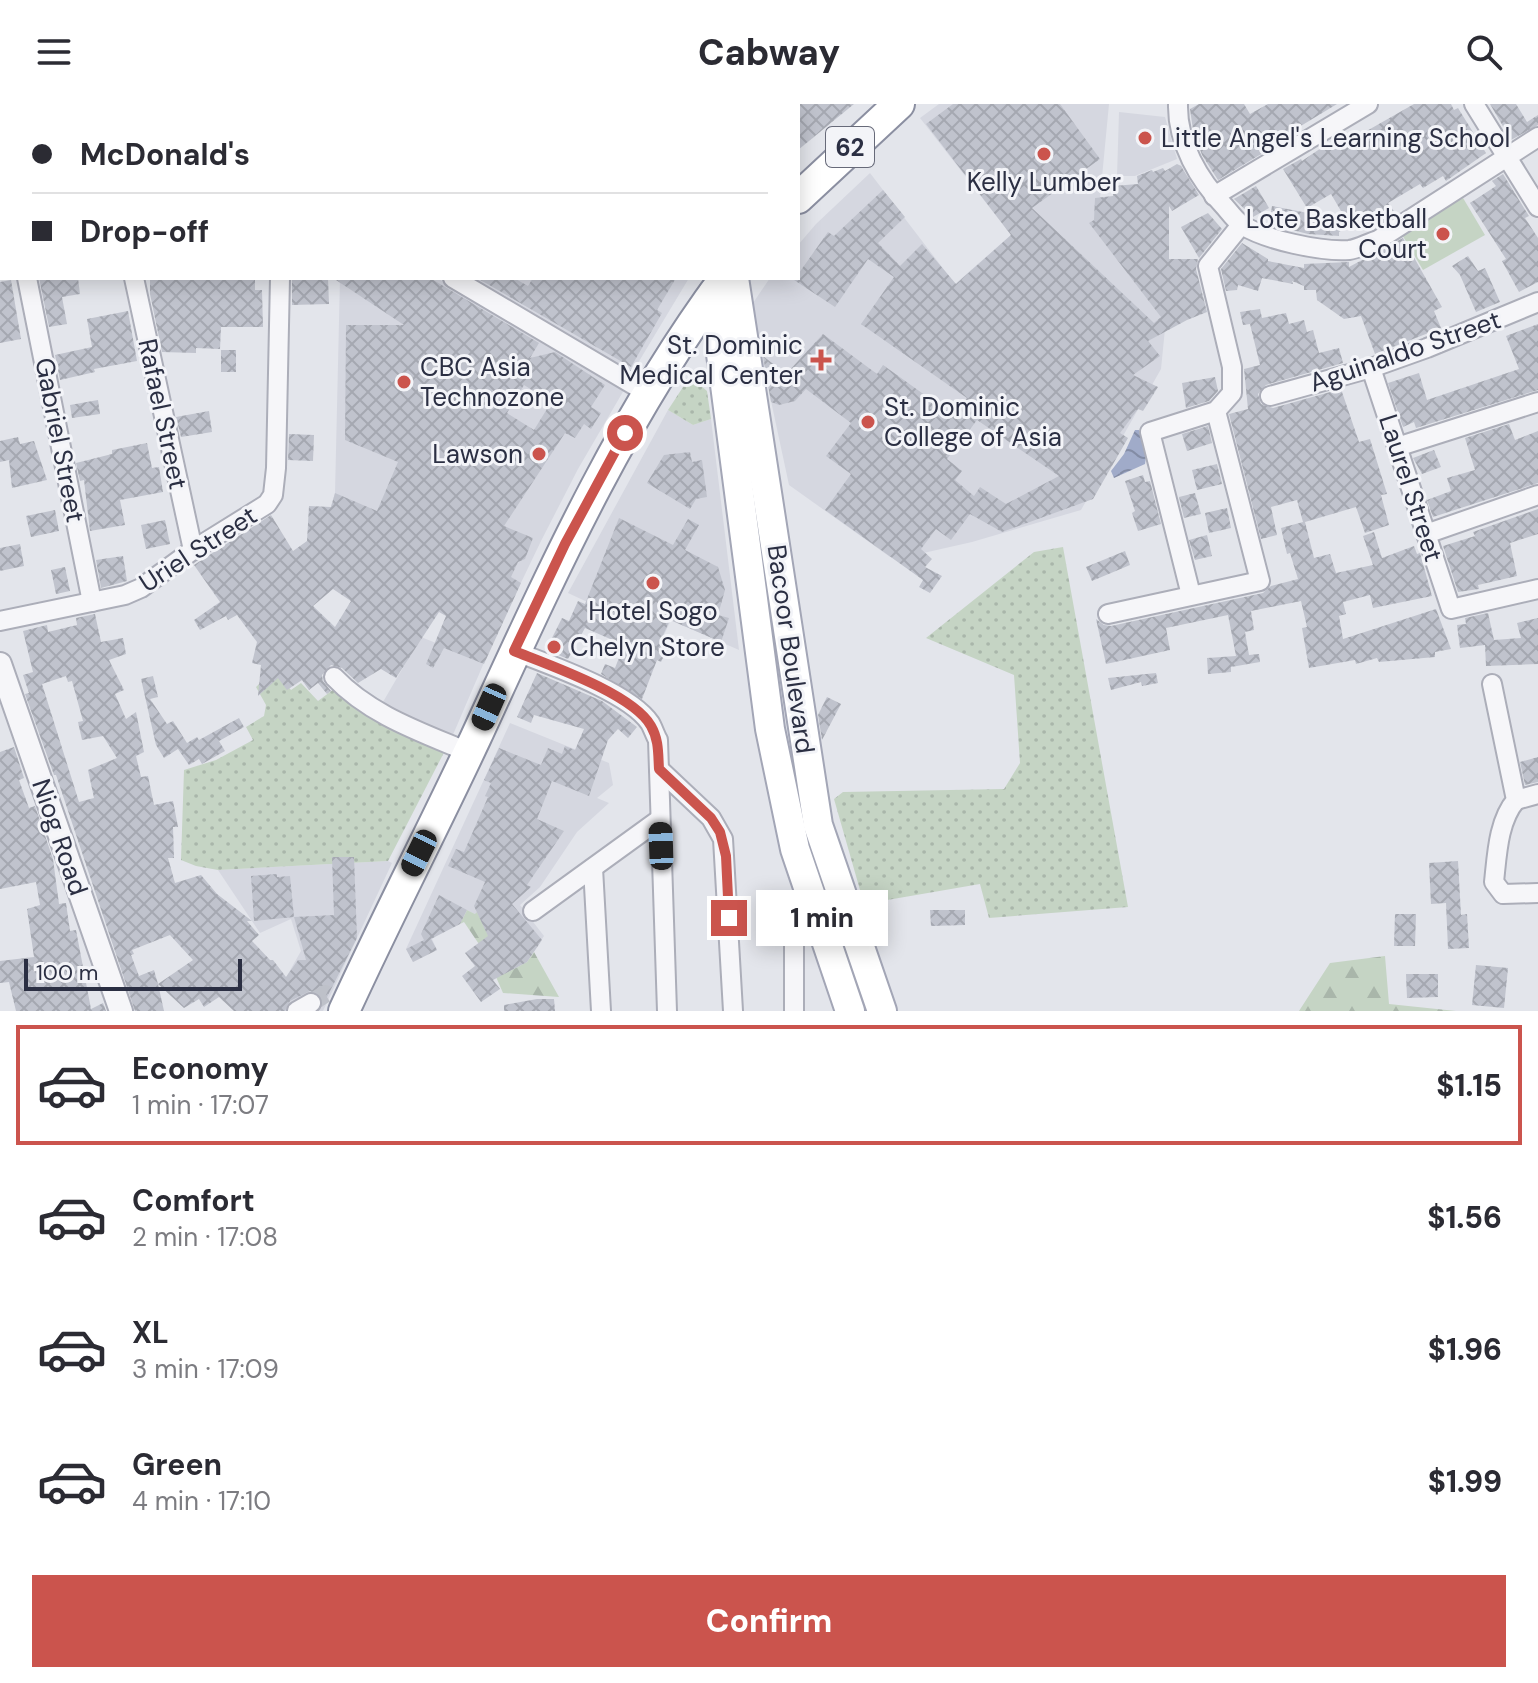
<!DOCTYPE html>
<meta charset="utf-8">
<style>
body{margin:0;font-family:"DM Sans",sans-serif;background:#f2f2f3;color:#2b2b33;height:100vh;display:flex;flex-direction:column;font-size:30px;white-space:nowrap}
*{box-sizing:border-box;margin:0}
p{font-size:26px;color:#7c7c81}
.icon{flex:none;width:44px;height:44px;fill:none;stroke:currentColor;stroke-width:2;stroke-linecap:round;stroke-linejoin:round}
.map{position:relative;height:907px;overflow:hidden}
.sheet{display:flex;flex-direction:column;background:#fff;flex:1}
.sheet>*{flex:none}
.top-card{position:absolute;left:0px;top:0px;width:800px;height:176px;box-shadow:0 4px 20px #0003;display:grid;align-content:center;height:176px;padding:0 32px;background:#fff}
.scale{position:absolute;left:24px;bottom:20px;width:218px;box-sizing:border-box;padding-left:8px;border:4px solid #2b2f43;border-top:0;font-size:22px;line-height:28px;white-space:nowrap;color:#2b2f43;-webkit-text-stroke:6px #f3f4f8;paint-order:stroke}
.end{position:absolute;width:36px;height:36px;margin:-18px;border:10px solid #cb544d;background:#fff;box-shadow:0 0 0 4px #fff}
.from{border-radius:50%}
.bubble{position:absolute;height:56px;border-radius:0px;background:#fff;box-shadow:0 4px 20px #0003;font-size:26px;font-weight:800;line-height:56px;text-align:center}
.car{position:absolute;width:24px;height:48px;margin:-24px -12px;border-radius:10px;box-shadow:0 0 6px 2px #0007;background:linear-gradient(#222 24%,#8ab4d8 0 40%,#222 0 76%,#8ab4d8 0 86%,#222 0)}
.top-card b{display:flex;align-items:center;gap:28px;height:76px;font-size:30px}
.top-card b+b{border-top:2px solid #e1e1e2}
.top-card i{width:20px;height:20px;background:#2b2b33}
ul{padding:14px 0 0;list-style:none}
li{display:flex;align-items:center;gap:24px;height:120px;margin:0 16px 12px;padding:0 16px;border:4px solid transparent;border-radius:0px}
li div{flex:1}
li b{display:block;font-size:30px}
li em{font-style:normal;font-weight:800}
li.selected{border-color:#cb544d}
li>.icon{width:72px;height:72px;stroke-width:1.5}
.action{display:flex;gap:16px;margin-top:auto;padding:16px 32px}
.action a{flex:1;height:92px;border-radius:0px;background:#cb544d;color:#fff;font-size:32px;font-weight:800;line-height:92px;text-align:center}
header{display:flex;justify-content:space-between;align-items:center;height:104px;padding:0 32px;background:#fff;font-size:36px;font-weight:800}
.map>svg:first-child{display:block}
.built{fill:#d5d7e0}
.grass{fill:url(#grass-dots)}
.forest{fill:url(#forest-firs)}
.pitch{fill:#c5d4c4}
.water{fill:url(#water-waves)}
.building{fill:url(#building-cross-hatch);fill-rule:evenodd}
.lines{fill:none;stroke-linecap:round;stroke-linejoin:round}
.minor-tunnel{stroke:#bec1c9;stroke-width:18;stroke-dasharray:18 9;stroke-linecap:butt}
.minor-casing{stroke:#acaeb9;stroke-width:22}
.tertiary-casing{stroke:#acaeb9;stroke-width:26}
.primary-casing{stroke:#a3a6b6;stroke-width:32}
.trunk-casing{stroke:#8b8fa1;stroke-width:34}
.minor{stroke:#f6f6f9;stroke-width:18}
.tertiary{stroke:#f6f6f9;stroke-width:22}
.primary{stroke:#fff;stroke-width:28}
.trunk{stroke:#fff;stroke-width:30}
.route{stroke:#cb544d;stroke-width:10}
.poi-dot{fill:#cb544d;stroke:#f3f4f8;stroke-width:3}
.labels{text-anchor:middle;dominant-baseline:central;stroke-width:6;stroke-linejoin:round;paint-order:stroke}
.shield{fill:#f3f4f8;stroke:#676a79;stroke-width:2}
.shield-label{font-size:24px;font-weight:bold;fill:#2b2f43}
.poi-label{font-size:26px;fill:#2b2f43;stroke:#f3f4f8;text-anchor:start}
.street-label{font-size:26px;fill:#2b2f43;stroke:#f3f4f8}
</style>
<header><svg class="icon" aria-label="menu" viewBox="0 0 24 24"><path d="M4 6h16M4 12h16M4 18h16"/></svg>Cabway<svg class="icon" aria-label="search" viewBox="0 0 24 24"><circle cx="10" cy="10" r="6"/><path d="M15 15l6 6"/></svg></header>
<div class="map">
<svg width="1538" height="907" viewBox="0 0 1538 907">
<defs>
<pattern id="grass-dots" width="8" height="8" patternUnits="userSpaceOnUse" patternTransform="scale(2)"><rect width="8" height="8" fill="#c5d4c4"/><path d="M2 2h.1M6 6h.1" fill="none" stroke="#a9b6aa" stroke-width="1.8" stroke-linecap="round"/></pattern>
<pattern id="forest-firs" width="22" height="20" patternUnits="userSpaceOnUse" patternTransform="scale(2)"><rect width="22" height="20" fill="#c5d4c4"/><path d="M5 1l3.5 6h-7zM16 11l3.5 6h-7z" fill="#a9b6aa"/></pattern>
<pattern id="water-waves" width="16" height="10" patternUnits="userSpaceOnUse" patternTransform="scale(2)"><rect width="16" height="10" fill="#a0abc9"/><path d="M0 5q4-4 8 0t8 0" fill="none" stroke="#838ca5"/></pattern>
<pattern id="building-cross-hatch" width="8" height="8" patternUnits="userSpaceOnUse" patternTransform="scale(2)"><rect width="8" height="8" fill="#c0c3cd"/><path d="M0 0l8 8M0 8l8-8" fill="none" stroke="#a5a8b1"/></pattern>
</defs>
<rect width="100%" height="100%" fill="#e3e5eb"/>
<!-- built -->
<g class="built">
<polygon points="939,0 1109,0 1100,94 1167,205 1161,265 1081,406 972,438 919,450 890,453 789,381 761,250 753,199 770,174 798,174 798,141 816,120 870,69 955,180 1011,131 920,14"/>
<polygon points="1119,8 1165,13 1177,55 1135,72 1117,72"/>
<polygon points="340,174 437,174 624,286 578,365 541,437 495,533 452,633 380,603 421,533 456,547 495,462 325,422 335,389"/>
<polygon points="469,174 689,174 632,269"/>
<polygon points="668,306 693,321 711,315 739,546 671,516 663,533 568,489"/>
<polygon points="510,619 609,659 613,681 597,694 609,699 577,728 540,783 520,801 544,832 527,858 506,869 475,810 467,806 432,835 437,846 413,858 406,845"/>
<polygon points="388,757 392,759 323,907 267,907 301,847 291,815 260,829 218,766"/>
</g>
<!-- grass -->
<g class="grass">
<polygon points="695,277 707,287 711,315 693,321 668,306 685,280"/>
<polygon points="1063,443 1128,803 989,814 980,780 864,800 834,695 843,688 1004,685 1020,659 1014,571 926,534 1034,448"/>
<polygon points="274,566 291,586 301,579 318,597 338,582 452,633 388,757 218,766 196,762 181,756 184,666 216,656 253,636 246,623 264,612 266,601 256,583"/>
</g>
<!-- forest -->
<g class="forest">
<polygon points="467,806 475,810 477,808 506,869 527,858 534,848 559,893 503,889 487,852 464,818 460,820"/>
<polygon points="1385,852 1389,900 1456,907 1299,907 1330,859"/>
</g>
<!-- pitch -->
<polygon class="pitch" points="1463,94 1485,131 1423,166 1401,129"/>
<!-- water -->
<polygon class="water" points="1135,326 1139,326 1146,353 1145,360 1114,374 1111,367 1124,350"/>
<!-- building -->
<g class="building">
<polygon points="798,0 854,0 798,46"/>
<path d="M953,0H1060L1100,55L1032,104L1154,219L1161,213L1089,119L1094,116L1095,94L1113,92V82L1138,80L1137,72L1152,66L1153,68L1163,64L1165,67L1177,60L1181,62L1199,91L1172,107L1169,102V155H1198L1196,165L1207,208L1187,216L1148,237L1160,252L1133,271L1158,283L1143,307L1138,305L1120,329L1128,334L1093,395L1002,428L970,410L951,436L936,425L921,445L932,455L925,463L942,472L930,489L919,483L923,476L825,406L851,370L826,352L851,319L806,285L795,297L779,301L771,298L763,252L786,270L823,230L877,270L883,261L954,312L967,294L861,220L894,173L868,155L835,203L794,176L828,128L834,132L883,86L905,113L878,139L900,162L922,140L956,180L1011,131L926,20ZM977,316L1059,372L1006,400L980,383L974,392L955,376L962,367L947,355Z"/>
<polygon points="1199,0 1244,0 1250,10 1268,0 1337,0 1276,37 1278,40 1218,76 1202,51 1193,26 1190,5"/>
<polygon points="1414,0 1451,0 1454,6 1458,4 1486,49 1446,77 1443,72 1423,84 1420,80 1388,99 1396,110 1383,119 1375,107 1339,128 1339,132 1308,130 1269,120 1272,102 1313,110 1312,118 1348,119 1331,90 1307,104 1283,65 1301,55 1302,57 1330,38 1335,45"/>
<polygon points="1490,0 1516,0 1527,18 1538,11 1538,21 1511,36"/>
<polygon points="1503,70 1529,112 1525,114 1538,134 1538,178 1519,188 1502,157 1506,155 1470,99 1496,82 1492,77"/>
<polygon points="1256,82 1269,104 1253,113 1234,95"/>
<polygon points="1208,109 1222,125 1199,154 1181,123"/>
<polygon points="1403,134 1442,203 1434,207 1441,224 1375,250 1361,212 1344,215 1317,196 1316,186 1304,186 1304,182 1292,177 1293,180 1262,174 1258,187 1238,181 1237,186 1226,187 1221,165 1242,139 1268,155 1268,157 1304,164 1304,160 1349,158 1349,163"/>
<polygon points="1468,152 1478,167 1485,164 1500,198 1476,208 1460,171 1452,162"/>
<polygon points="39,174 78,174 80,190 62,193 67,220 49,223"/>
<polygon points="150,174 255,174 255,186 262,186 263,223 221,223 220,245 196,244 196,249 162,248 150,190"/>
<polygon points="292,174 328,174 329,200 292,201"/>
<path d="M333,174H430L539,239L530,254L555,248L605,281L591,303L601,309L591,325L584,320L575,334L565,329L504,422L533,434L525,455L518,458L511,473L521,479L484,560L444,544L433,564L426,560L446,512L439,508L396,574L381,565L358,579L342,564L331,561L322,571L323,577L331,587L327,590L318,579L309,586L302,576L287,586L278,574L258,592L261,561L252,559L257,538L237,511L228,516L226,512L200,526L194,516L220,498L194,461L271,411L293,447L307,437L309,402L331,403L335,389L377,407L398,358L345,336L346,221H404ZM524,281L545,294L544,296L550,300L534,326L507,309ZM333,485L351,497L335,523L313,502Z"/>
<polygon points="477,174 514,174 528,182 533,174 676,174 657,206 662,209 631,263"/>
<polygon points="11,176 21,235 0,239 0,178"/>
<polygon points="1260,205 1262,214 1286,209 1289,220 1304,216 1307,228 1313,226 1319,249 1339,244 1343,259 1266,281 1258,290 1261,300 1273,304 1341,285 1359,338 1370,335 1387,390 1381,391 1389,421 1365,429 1356,403 1305,418 1314,454 1330,450 1336,469 1373,461 1363,432 1374,428 1382,454 1414,442 1417,450 1420,449 1432,492 1373,504 1370,491 1343,498 1346,510 1339,512 1343,535 1436,505 1451,545 1435,548 1435,553 1379,558 1377,554 1356,560 1355,556 1309,564 1302,524 1307,523 1301,497 1251,507 1254,526 1245,528 1249,551 1259,550 1260,558 1231,563 1231,568 1208,570 1207,554 1236,552 1228,511 1166,524 1170,546 1106,560 1096,515 1104,521 1111,522 1263,489 1271,482 1298,475 1290,449 1287,450 1281,424 1303,418 1297,396 1271,403 1277,431 1261,435 1229,310 1248,305 1244,265 1260,261 1250,220 1243,221 1240,208"/>
<polygon points="128,207 137,257 94,265 95,268 60,276 55,251 92,243 87,215"/>
<polygon points="1538,220 1538,286 1416,324 1414,318 1403,323 1388,279 1419,269 1427,296 1519,265 1506,232"/>
<rect x="221" y="246" width="15" height="22"/>
<polygon points="1215,273 1218,287 1209,297 1186,304 1182,279"/>
<polygon points="98,296 100,310 72,314 70,301"/>
<polygon points="209,307 212,328 181,333 176,313"/>
<polygon points="1509,320 1515,336 1538,327 1538,379 1433,413 1427,396 1451,387 1447,374 1475,366 1465,334"/>
<polygon points="1208,322 1212,339 1187,347 1182,330"/>
<polygon points="289,330 314,331 313,357 288,356"/>
<polygon points="18,333 20,340 34,337 47,376 12,384 9,356 0,358 0,337"/>
<polygon points="147,339 152,364 159,363 163,388 120,396 125,421 90,427 84,376 80,377 76,359 112,350 112,346"/>
<polygon points="1434,346 1441,363 1422,370 1413,354"/>
<polygon points="690,348 692,358 702,356 707,393 696,395 690,405 647,379 664,351"/>
<polygon points="1217,360 1222,380 1197,386 1192,366"/>
<polygon points="1143,371 1145,378 1150,377 1161,420 1138,427 1132,409 1135,407 1125,377"/>
<polygon points="1195,389 1201,410 1184,414 1179,393"/>
<polygon points="1227,404 1231,424 1209,429 1205,409"/>
<polygon points="1538,405 1538,430 1510,439 1517,472 1478,481 1479,485 1458,488 1443,442 1475,432 1473,428"/>
<polygon points="55,406 59,427 31,433 26,412"/>
<polygon points="619,414 673,441 688,415 699,421 685,446 718,463 725,486 718,511 729,514 721,538 670,516 659,540 668,544 661,558 657,556 642,595 601,570 605,560 615,564 624,541 585,524 568,555 546,546 562,514 569,517 578,497 585,500"/>
<polygon points="165,416 170,440 146,445 141,421"/>
<polygon points="1207,431 1212,452 1195,456 1189,436"/>
<polygon points="20,440 24,462 0,467 0,444"/>
<polygon points="1125,447 1130,461 1092,477 1086,463"/>
<polygon points="123,452 127,477 101,484 96,456"/>
<polygon points="65,463 70,487 56,490 51,466"/>
<polygon points="1488,509 1494,536 1521,534 1517,519 1538,514 1538,560 1486,562 1485,541 1460,544 1457,521 1466,520 1465,514"/>
<path d="M95,510L101,538L123,534L126,550L109,556L124,586L115,590L126,615L136,608L144,648L136,652L141,673L148,672L154,701L173,697L178,723H173L174,754H168L175,779L201,771L217,790L252,817H247L259,831L252,837L270,856H273L286,873L298,856H306L294,813L334,811L332,753H354L357,834L322,903L321,892L310,887L290,897L285,907H234L219,893L204,903L199,895L184,904L158,880L164,907H135L56,671H54L25,590L29,589L23,571L33,568L23,527L47,521L48,528L77,521L76,514ZM66,572L68,578L72,577L83,617L78,618L82,636L103,632L117,654L88,666L94,694L79,698L42,580ZM170,831L193,856L158,880L154,866L139,872L131,851L134,850L132,846Z"/>
<polygon points="537,569 602,597 637,623 628,634 618,625 608,636 589,692 552,677 537,715 564,727 527,781 531,783 512,800 542,836 527,858 493,876 500,885 481,898 462,872 475,862 465,849 488,832 474,802 485,778 448,762 456,745 464,748 488,693 485,692 491,679 484,676 499,644 541,661 548,644 562,650 565,642 575,646 584,625 534,611 531,619 517,613"/>
<polygon points="1156,569 1158,579 1142,582 1141,578 1111,586 1108,574"/>
<polygon points="153,572 158,593 150,595 167,620 173,617 187,639 197,633 199,636 239,614 244,623 219,637 225,647 202,660 199,655 189,661 178,645 164,654 156,641 141,575"/>
<polygon points="827,593 841,600 822,636 818,611"/>
<polygon points="14,643 24,674 19,676 29,704 35,702 53,755 59,800 66,799 70,827 76,826 91,905 103,899 106,907 16,907 9,878 0,879 0,857 34,853 27,805 40,801 36,778 0,785 0,648"/>
<polygon points="1538,653 1538,678 1525,681 1520,658"/>
<polygon points="1458,757 1461,811 1467,810 1469,844 1448,845 1446,799 1431,800 1429,759"/>
<polygon points="277,770 277,773 290,772 294,813 254,817 251,772"/>
<polygon points="439,791 467,806 460,820 431,835 437,846 413,858 406,845 424,836 421,830"/>
<polygon points="930,806 965,806 965,821 931,822"/>
<polygon points="1395,810 1416,810 1415,842 1394,842"/>
<polygon points="1476,861 1508,864 1504,904 1472,901"/>
<polygon points="1406,870 1438,870 1438,893 1407,894"/>
<polygon points="537,895 554,895 555,907 504,907 504,901"/>
</g>
<g class="lines">
<!-- minor-tunnel -->
<polyline class="minor-tunnel" points="311,899 325,890 329,892"/>
<!-- minor casing -->
<g class="minor-casing">
<g id="minor">
<path d="M1178,0C1177,39 1199,76 1225,103C1230,109 1236,117 1242,121C1266,136 1321,148 1349,146C1358,145 1368,139 1378,136L1538,33"/>
<polyline points="1474,0 1538,103"/>
<polyline points="112,2 128,0"/>
<polyline points="0,31 2,30"/>
<polyline points="1214,92 1368,0"/>
<polyline points="0,110 2,110"/>
<polyline points="27,174 92,498"/>
<polyline points="134,174 193,446"/>
<polyline points="453,174 649,290"/>
<polyline points="1371,264 1451,505 1538,485"/>
<polyline points="1270,292 1371,264 1427,244 1538,198"/>
<polyline points="1397,343 1538,298"/>
<polyline points="1426,430 1538,391"/>
<polyline points="1191,491 1150,328 1216,307 1232,289 1232,263 1208,162 1241,121"/>
<polyline points="1108,510 1260,477 1216,307"/>
<polyline points="0,517 125,491 141,484 193,446 267,400 273,391 276,364 280,174"/>
<path d="M514,547C550,561 629,588 650,619C653,624 655,631 658,636L667,907"/>
<path d="M334,573C370,611 421,628 468,648"/>
<path d="M1492,580L1516,696C1498,717 1497,751 1494,778L1503,790L1538,789"/>
<polyline points="659,665 711,714 723,735 733,907"/>
<polyline points="1516,696 1538,690"/>
<polyline points="593,764 601,907"/>
<polyline points="533,807 660,715"/>
<polyline points="297,907 311,899"/>
<polyline points="794,907 794,842"/>
</g>
</g>
<!-- tertiary casing -->
<g class="tertiary-casing">
<polyline id="tertiary" points="0,560 121,907"/>
</g>
<!-- primary casing -->
<g class="primary-casing">
<g id="primary">
<polyline points="734,174 818,721 882,907"/>
<polyline points="713,189 770,625 795,745 850,907"/>
</g>
</g>
<!-- trunk casing -->
<g class="trunk-casing">
<g id="trunk">
<polyline points="696,0 696,2"/>
<polyline points="718,0 718,2"/>
<polyline points="798,94 899,0"/>
<path d="M344,907C386,815 433,725 476,633C549,475 620,315 725,174"/>
</g>
</g>
<!-- minor -->
<use href="#minor" class="minor"/>
<!-- tertiary -->
<use href="#tertiary" class="tertiary"/>
<!-- primary -->
<use href="#primary" class="primary"/>
<!-- trunk -->
<use href="#trunk" class="trunk"/>
</g>
<g class="lines">
<!-- route -->
<path class="route" d="M625,329L565,440L514,547C549,561 633,590 651,622C659,636 658,649 659,665L711,714L720,728L726,752L729,814"/>
</g>
<!-- markers -->
<g class="poi-dot">
<circle cx="1145" cy="34" r="8"/>
<circle cx="1044" cy="50" r="8"/>
<circle cx="1443" cy="130" r="8"/>
<path d="M817 244h8v8h8v8h-8v8h-8v-8h-8v-8h8z"/>
<circle cx="404" cy="278" r="8"/>
<circle cx="868" cy="318" r="8"/>
<circle cx="539" cy="350" r="8"/>
<circle cx="653" cy="479" r="8"/>
<circle cx="554" cy="543" r="8"/>
</g>
<g class="labels">
<!-- shield labels -->
<rect class="shield" x="826" y="23" width="48" height="40" rx="6"/>
<g class="shield-label">
<text x="850" y="43">62</text>
</g>
<!-- poi labels -->
<g class="poi-label">
<text x="1161" y="34">Little Angel's Learning School</text>
<text x="1044" y="78" text-anchor="middle">Kelly Lumber</text>
<text x="1427" y="115" text-anchor="end">Lote Basketball<tspan x="1427" dy="30">Court</tspan></text>
<text x="803" y="241" text-anchor="end">St. Dominic<tspan x="803" dy="30">Medical Center</tspan></text>
<text x="420" y="263">CBC Asia<tspan x="420" dy="30">Technozone</tspan></text>
<text x="884" y="303">St. Dominic<tspan x="884" dy="30">College of Asia</tspan></text>
<text x="523" y="350" text-anchor="end">Lawson</text>
<text x="653" y="507" text-anchor="middle">Hotel Sogo</text>
<text x="570" y="543">Chelyn Store</text>
</g>
<!-- street labels -->
<g class="street-label">
<text transform="translate(1405 247) rotate(-19)">Aguinaldo Street</text>
<text transform="translate(163 310) rotate(78)">Rafael Street</text>
<text transform="translate(60 336) rotate(79)">Gabriel Street</text>
<text transform="translate(1411 384) rotate(72)">Laurel Street</text>
<text transform="translate(198 445) rotate(-33)">Uriel Street</text>
<text transform="translate(791 545) rotate(82)">Bacoor Boulevard</text>
<text transform="translate(60 733) rotate(71)">Niog Road</text>
</g>
</g>
</svg>
<div class="scale">100 m</div>
<i class="end from" style="left:625px;top:329px"></i>
<i class="end" style="left:729px;top:814px"></i>
<div class="bubble" style="left:756px;top:786px;width:132px">1 min</div>
<i class="car" style="left:489px;top:603px;rotate:204deg"></i>
<i class="car" style="left:661px;top:742px;rotate:358deg"></i>
<i class="car" style="left:419px;top:749px;rotate:206deg"></i>
<div class="top-card">
<b><i class="from"></i>McDonald's</b>
<b><i></i>Drop-off</b>
</div>
</div>
<section class="sheet">
<ul>
<li class="selected"><svg class="icon" aria-label="car" viewBox="0 0 24 24"><path d="M5 17H2v-5l4-1 3-4h7l3 4 3 1v5h-3M9 17h6M6 11h13"/><circle cx="7" cy="17" r="2"/><circle cx="17" cy="17" r="2"/></svg><div><b>Economy</b><p>1 min · 17:07</p></div><em>$1.15</em></li>
<li><svg class="icon" aria-label="car" viewBox="0 0 24 24"><path d="M5 17H2v-5l4-1 3-4h7l3 4 3 1v5h-3M9 17h6M6 11h13"/><circle cx="7" cy="17" r="2"/><circle cx="17" cy="17" r="2"/></svg><div><b>Comfort</b><p>2 min · 17:08</p></div><em>$1.56</em></li>
<li><svg class="icon" aria-label="car" viewBox="0 0 24 24"><path d="M5 17H2v-5l4-1 3-4h7l3 4 3 1v5h-3M9 17h6M6 11h13"/><circle cx="7" cy="17" r="2"/><circle cx="17" cy="17" r="2"/></svg><div><b>XL</b><p>3 min · 17:09</p></div><em>$1.96</em></li>
<li><svg class="icon" aria-label="car" viewBox="0 0 24 24"><path d="M5 17H2v-5l4-1 3-4h7l3 4 3 1v5h-3M9 17h6M6 11h13"/><circle cx="7" cy="17" r="2"/><circle cx="17" cy="17" r="2"/></svg><div><b>Green</b><p>4 min · 17:10</p></div><em>$1.99</em></li>
</ul>
<div class="action"><a>Confirm</a></div>
</section>
